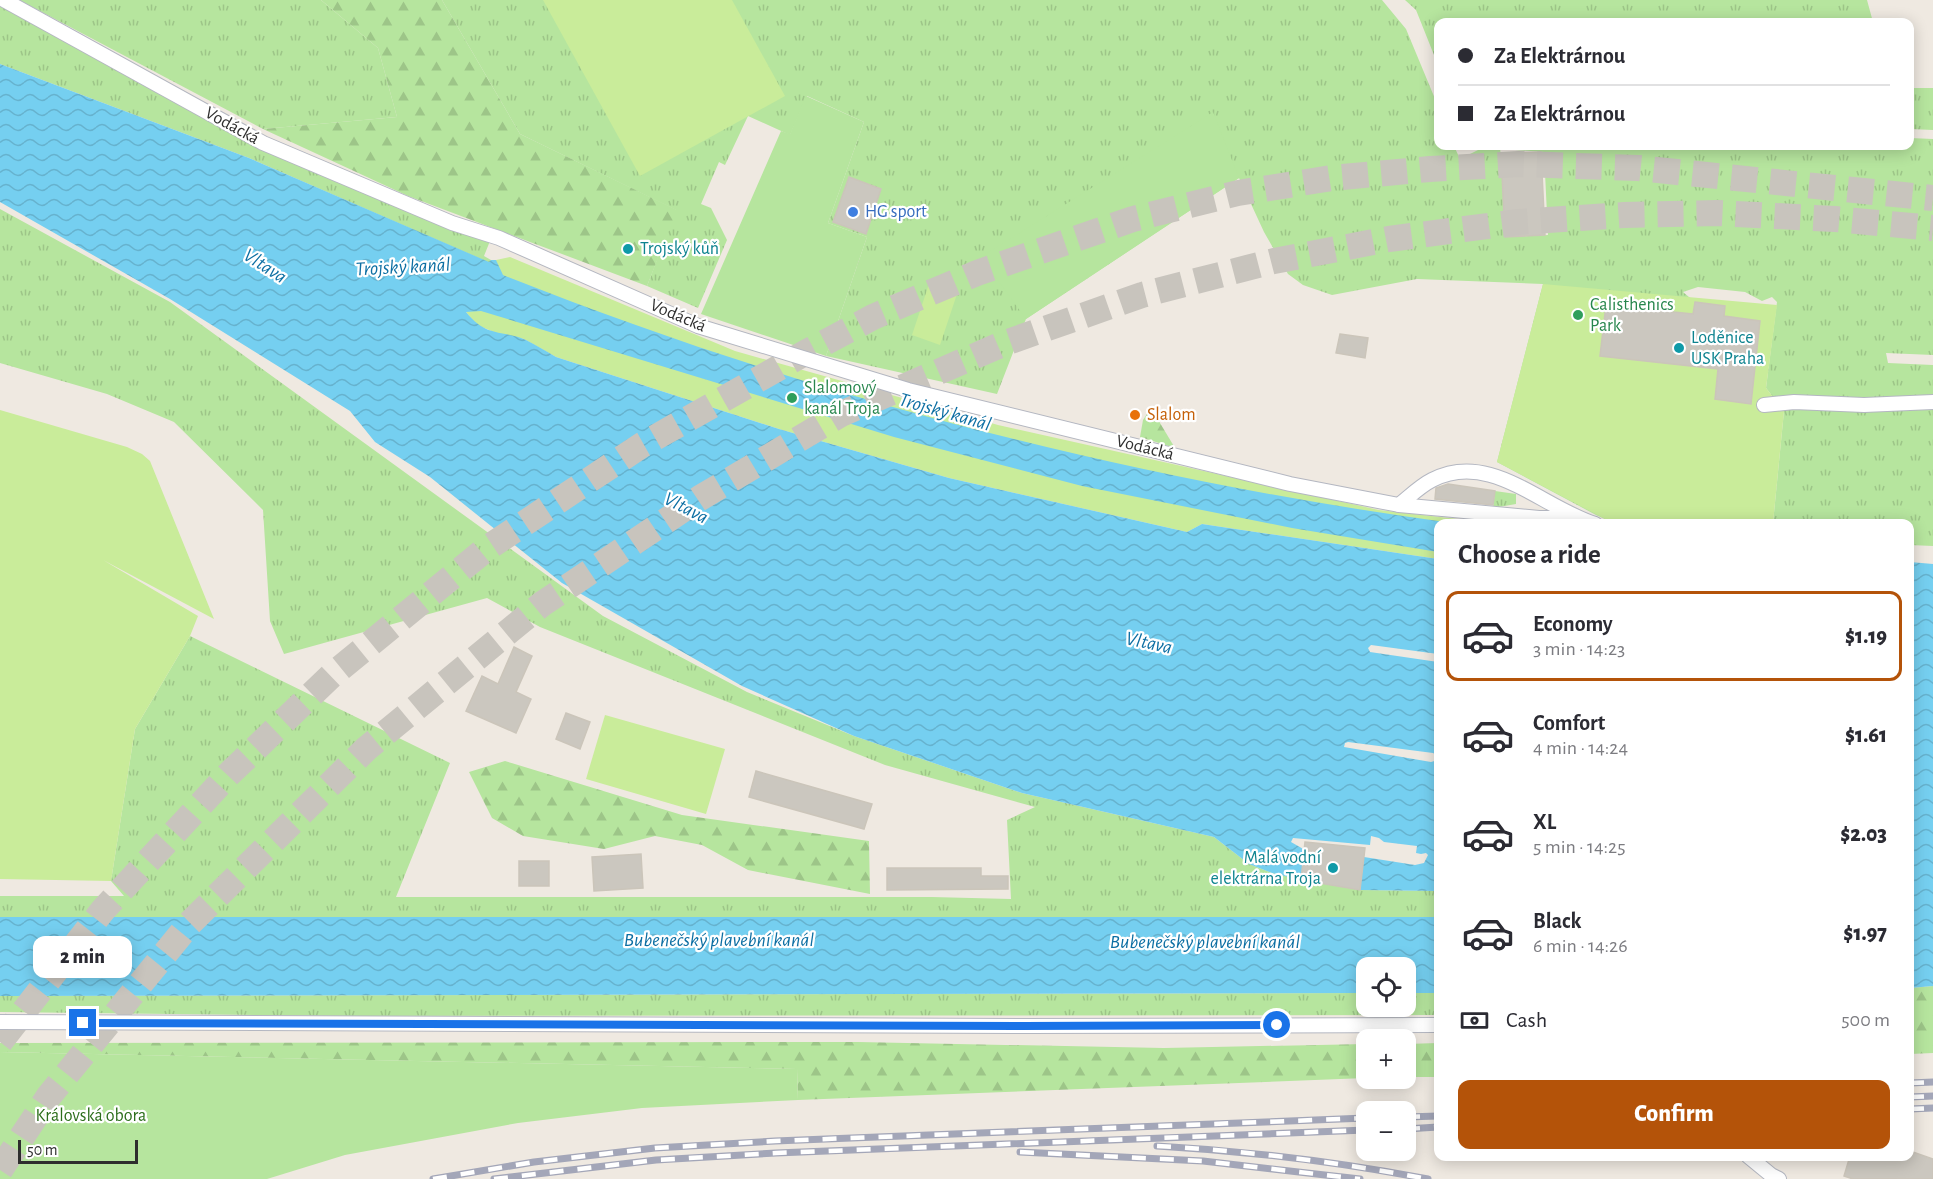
<!DOCTYPE html>
<meta charset="utf-8">
<style>
body{margin:0;font-family:"Alegreya Sans",sans-serif;background:#f7f7f7;color:#2b2b33;height:100vh;display:flex;flex-direction:column;font-size:22px;white-space:nowrap}
*{box-sizing:border-box;margin:0}
p{font-size:20px;color:#7c7c81}
.icon{flex:none;width:33px;height:33px;fill:none;stroke:currentColor;stroke-width:2;stroke-linecap:round;stroke-linejoin:round}
.map{position:relative;flex:1;overflow:hidden}
.drawer{position:absolute;left:1434px;top:519px;width:480px;height:642px;display:flex;flex-direction:column;background:#fff;border-radius:12px;box-shadow:0 3px 15px #0003}
.drawer>*{flex:none}
.guide{position:absolute;left:1434px;top:18px;width:480px;height:132px;border-radius:12px;box-shadow:0 3px 15px #0003;display:grid;align-content:center;height:132px;padding:0 24px;background:#fff}
.fabs{position:absolute;left:1356px;top:957px;display:grid;gap:12px}
.fabs a{display:grid;place-items:center;width:60px;height:60px;border-radius:12px;background:#fff;box-shadow:0 3px 15px #0003;font-size:30px}
.scale{position:absolute;left:18px;bottom:15px;width:120px;box-sizing:border-box;padding-left:6px;border:3px solid #2e2e2e;border-top:0;font-size:16px;line-height:21px;white-space:nowrap;color:#2e2e2e;-webkit-text-stroke:4px #fff;paint-order:stroke}
.end{position:absolute;width:27px;height:27px;margin:-14px;border:8px solid #1a73e8;background:#fff;box-shadow:0 0 0 3px #fff}
.from{border-radius:50%}
.bubble{position:absolute;height:42px;border-radius:12px;background:#fff;box-shadow:0 3px 15px #0003;font-size:20px;font-weight:800;line-height:42px;text-align:center}
.guide b{display:flex;align-items:center;gap:21px;height:57px;font-size:22px}
.guide b+b{border-top:2px solid #e1e1e2}
.guide i{width:15px;height:15px;background:#2b2b33}
ul{padding:0;list-style:none}
li{display:flex;align-items:center;gap:18px;height:90px;margin:0 12px 9px;padding:0 12px;border:3px solid transparent;border-radius:12px}
li div{flex:1}
li b{display:block;font-size:22px}
li em{font-style:normal;font-weight:800}
li.current{border-color:#b45309}
li>.icon{width:54px;height:54px;stroke-width:1.5}
h2{padding:0 24px;font-size:27px;line-height:72px}
.pay{display:flex;align-items:center;gap:15px;height:66px;padding:0 24px;font-size:22px}
.pay p{margin-inline-start:auto}
.button{display:flex;gap:12px;margin-top:auto;padding:12px 24px}
.button a{flex:1;height:69px;border-radius:12px;background:#b45309;color:#fff;font-size:24px;font-weight:800;line-height:69px;text-align:center}
.map>svg:first-child{display:block}
.grass{fill:url(#grass-tufts)}
.forest{fill:url(#forest-firs)}
.park{fill:#b6e59e}
.pitch{fill:#c9ec9a}
.water{fill:url(#water-waves)}
.building{fill:#cbc7bf;stroke:#cbc5ba;stroke-width:1.5}
.lines{fill:none;stroke-linecap:round;stroke-linejoin:round}
.highway-tunnel{stroke:#c8c4bd;stroke-width:26;stroke-dasharray:26 13;stroke-linecap:butt}
.street-casing{stroke:#b4b7c1;stroke-width:16}
.street{stroke:#fff;stroke-width:14}
.rail-casing{stroke:#a3a6b8;stroke-width:7}
.rail{stroke:#fff;stroke-width:4.5;stroke-dasharray:14;stroke-linecap:butt}
.route{stroke:#1a73e8;stroke-width:8}
.shop-dot{fill:#3f7fe0;stroke:#fff;stroke-width:2}
.culture-dot{fill:#0f9aa8;stroke:#fff;stroke-width:2}
.leisure-dot{fill:#2e9e5b;stroke:#fff;stroke-width:2}
.food-dot{fill:#e8710a;stroke:#fff;stroke-width:2}
.labels{text-anchor:middle;dominant-baseline:central;stroke-width:4.5;stroke-linejoin:round;paint-order:stroke}
.street-label{font-size:18px;fill:#2e2e2e;stroke:#fff}
.shop-label{font-size:18px;fill:#366cbe;stroke:#fff;text-anchor:start}
.culture-label{font-size:18px;fill:#0d838f;stroke:#fff;text-anchor:start}
.leisure-label{font-size:18px;fill:#27864d;stroke:#fff;text-anchor:start}
.food-label{font-size:18px;fill:#c56008;stroke:#fff;text-anchor:start}
.park-label{font-size:18px;fill:#2c6e1b;stroke:#fff}
.water-label{font-size:20px;font-style:italic;fill:#0d6fa3;stroke:#fff}
</style>
<div class="map">
<svg width="1933" height="1179" viewBox="0 0 1933 1179">
<defs>
<pattern id="grass-tufts" width="24" height="20" patternUnits="userSpaceOnUse" patternTransform="scale(1.5)"><rect width="24" height="20" fill="#b6e59e"/><path d="M3 7l-1-3M5 7V3M7 7l1-3M15 17l-1-3M17 17v-4M19 17l1-3" fill="none" stroke="#9dc588"/></pattern>
<pattern id="forest-firs" width="22" height="20" patternUnits="userSpaceOnUse" patternTransform="scale(1.5)"><rect width="22" height="20" fill="#b6e59e"/><path d="M5 1l3.5 6h-7zM16 11l3.5 6h-7z" fill="#9dc588"/></pattern>
<pattern id="water-waves" width="16" height="10" patternUnits="userSpaceOnUse" patternTransform="scale(1.5)"><rect width="16" height="10" fill="#75cff0"/><path d="M0 5q4-4 8 0t8 0" fill="none" stroke="#66b2ce"/></pattern>
</defs>
<rect width="100%" height="100%" fill="#efe9e1"/>
<!-- grass -->
<g class="grass">
<polygon points="0,0 263,143 490,241 484,256 491,260 490,263 249,158 0,64"/>
<polygon points="19,0 321,0 378,48 397,117 263,129"/>
<polygon points="442,0 1382,0 1406,29 1438,106 1438,146 1454,146 1460,159 1482,148 1500,146 1506,237 1548,235 1544,152 1515,150 1516,146 1910,146 1910,138 1933,139 1933,355 1886,353 1888,363 1933,365 1933,546 1910,545 1910,524 1773,523 1784,411 1766,388 1777,302 1772,297 1762,301 1745,292 1698,287 1683,292 1695,302 1636,524 1607,520 1596,515 1497,462 1543,284 1417,279 1332,295 1303,285 1288,274 1264,232 1239,178 1026,319 997,394 826,356 867,237 828,223 864,122 807,96 790,135 748,116 725,165 719,162 701,204 711,208 727,240 698,308 647,286 676,210 520,134"/>
<polygon points="1405,0 1867,0 1873,22 1438,22 1438,65 1416,10"/>
<polygon points="1910,88 1933,88 1933,130 1910,129"/>
<polygon points="0,209 170,302 603,616 747,692 854,736 1022,793 1214,837 1249,864 1272,873 1360,890 1438,891 1438,917 0,917 0,896 124,896 111,881 135,729 190,636 450,763 396,897 932,897 1011,899 1007,820 1035,807 885,765 540,627 487,598 284,654 270,621 263,510 174,422 107,394 0,363"/>
<polygon points="1495,491 1516,494 1516,504 1493,508"/>
<polygon points="1366,993 1366,1006 1406,1006 1406,993 1438,993 1438,1015 353,1016 0,1012 0,996"/>
</g>
<!-- forest -->
<g class="forest">
<polygon points="321,0 442,0 520,134 677,210 647,286 408,196 263,129 397,117 378,48"/>
<polygon points="1151,408 1175,448 1140,437 1143,420"/>
<polygon points="505,761 682,815 869,841 870,894 748,870 702,845 655,836 604,849 523,836 492,818 469,772"/>
<polygon points="1933,986 1933,1053 1910,1054 1910,988"/>
<polygon points="858,1042 1164,1048 1366,1044 1366,1078 798,1100 797,1069 0,1052 0,1043"/>
<polygon points="1438,1043 1438,1077 1406,1077 1406,1044"/>
</g>
<!-- park -->
<g class="park">
<polygon points="806,96 864,122 828,223 867,237 826,356 701,314 781,131 790,134"/>
<polygon points="1213,112 1239,178 1026,319 981,257"/>
<polygon points="0,1052 797,1069 798,1100 642,1108 518,1123 345,1155 267,1179 0,1179"/>
</g>
<!-- pitch -->
<g class="pitch">
<polygon points="543,0 732,0 785,96 640,176"/>
<polygon points="510,257 735,351 998,425 1379,510 1475,521 1472,523 1438,524 1438,559 1202,524 1187,532 949,478 779,429 556,357 524,339 501,335 477,325 466,312 491,260 496,260"/>
<polygon points="929,284 957,294 940,345 912,335"/>
<polygon points="1543,284 1777,305 1766,388 1784,411 1773,523 1636,524 1607,520 1497,462"/>
<polygon points="0,410 127,447 142,454 150,461 214,619 103,560 198,616 190,636 135,729 111,881 0,879"/>
<polygon points="605,715 725,749 706,814 586,779"/>
</g>
<!-- water -->
<g class="water">
<path d="M0,64L249,158L489,262L491,260H496L503,275C807,396 1128,479 1452,523L1438,524V552L1292,528L1082,486L894,437L481,311L466,312C487,338 500,329 526,340C536,345 546,351 556,357L779,429L949,478L1187,532L1202,524L1438,559V654L1371,645L1368,648L1370,652L1438,662V756L1433,753L1348,742L1345,743L1344,747L1431,762L1438,760V891L1360,890L1364,857L1415,865L1424,863L1428,855L1426,853L1421,854L1416,853L1417,846L1384,842L1379,838L1371,836L1370,845L1293,838L1291,842L1305,850L1301,880L1272,873L1249,864L1214,837L1022,793L854,736L742,686L562,583L430,477L375,442L350,411L170,299L0,202Z"/>
<polygon points="1910,562 1933,564 1933,986 1910,988"/>
<polygon points="0,917 1438,917 1438,993 1406,993 1406,968 1366,968 1366,993 0,996"/>
</g>
<!-- building -->
<g class="building">
<polygon points="1541,152 1545,235 1505,237 1501,153"/>
<polygon points="849,177 881,189 866,234 833,222"/>
<polygon points="1695,302 1725,306 1724,316 1760,321 1751,404 1715,399 1718,369 1600,356 1606,305 1693,314"/>
<polygon points="1340,334 1368,338 1365,358 1336,353"/>
<polygon points="1448,484 1495,491 1493,505 1435,499 1436,488"/>
<polygon points="514,647 532,656 516,692 531,699 516,733 466,711 482,676 498,684"/>
<polygon points="566,713 590,722 580,749 556,739"/>
<polygon points="756,771 872,804 864,829 749,797"/>
<polygon points="1305,842 1365,848 1360,890 1301,880"/>
<polygon points="641,854 643,888 594,891 592,857"/>
<rect x="519" y="861" width="30" height="25"/>
<polygon points="887,868 981,868 981,876 1008,876 1008,889 887,890"/>
<polygon points="1910,1151 1933,1159 1933,1179 1853,1179 1844,1176 1850,1156 1910,1156"/>
</g>
<g class="lines">
<!-- highway-tunnel -->
<g class="highway-tunnel">
<polyline points="0,1042 103,910 228,775 332,675 486,549 642,445 805,353 873,317 977,273 1133,219 1238,193 1332,178 1430,169 1519,164 1638,168 1933,198"/>
<polyline points="0,1170 49,1096 190,923 366,749 542,604 700,498 841,414 1005,343 1142,295 1274,261 1389,239 1518,222 1624,215 1717,213 1835,219 1933,228"/>
</g>
<!-- street casing -->
<g class="street-casing">
<g id="street">
<path d="M4,0L263,143L452,223L499,238L698,326L908,390L1290,484L1399,505C1409,497 1420,486 1432,480C1490,450 1541,507 1595,524"/>
<polyline points="1764,405 1794,402 1864,405 1933,402"/>
<polyline points="1399,505 1539,518 1576,518"/>
<polyline points="0,1022 1023,1026 1438,1025"/>
<polyline points="1748,1156 1771,1175 1779,1179"/>
</g>
</g>
<!-- street -->
<use href="#street" class="street"/>
<!-- rail casing -->
<g class="rail-casing">
<g id="rail">
<polyline points="1910,1083 1933,1082"/>
<polyline points="1910,1097 1933,1096"/>
<polyline points="1910,1109 1933,1108"/>
<polyline points="1406,1117 1438,1116"/>
<polyline points="1406,1129 1438,1127"/>
<path d="M1157,1146C1248,1151 1338,1162 1428,1179"/>
<polyline points="1020,1152 1203,1161 1360,1179"/>
<polyline points="433,1179 534,1162 655,1148 775,1141 1366,1118"/>
<polyline points="494,1179 656,1160 776,1153 1366,1130"/>
</g>
</g>
<!-- rail -->
<use href="#rail" class="rail"/>
</g>
<g class="lines">
<!-- route -->
<polyline class="route" points="83,1023 1023,1026 1277,1025"/>
</g>
<!-- markers -->
<circle class="shop-dot" cx="853" cy="212" r="6"/>
<g class="culture-dot">
<circle cx="628" cy="249" r="6"/>
<circle cx="1679" cy="348" r="6"/>
<circle cx="1333" cy="868" r="6"/>
</g>
<g class="leisure-dot">
<circle cx="1578" cy="315" r="6"/>
<circle cx="792" cy="398" r="6"/>
</g>
<circle class="food-dot" cx="1135" cy="415" r="6"/>
<g class="labels">
<!-- street labels -->
<g class="street-label">
<text transform="translate(232 126) rotate(29)">Vodácká</text>
<text transform="translate(678 316) rotate(23)">Vodácká</text>
<text transform="translate(1145 448) rotate(14)">Vodácká</text>
</g>
<!-- shop labels -->
<g class="shop-label">
<text x="865" y="212">HG sport</text>
</g>
<!-- culture labels -->
<g class="culture-label">
<text x="640" y="249">Trojský kůň</text>
<text x="1691" y="338">Loděnice<tspan x="1691" dy="21">USK Praha</tspan></text>
<text x="1321" y="858" text-anchor="end">Malá vodní<tspan x="1321" dy="21">elektrárna Troja</tspan></text>
</g>
<!-- leisure labels -->
<g class="leisure-label">
<text x="1590" y="305">Calisthenics<tspan x="1590" dy="21">Park</tspan></text>
<text x="804" y="388">Slalomový<tspan x="804" dy="21">kanál Troja</tspan></text>
</g>
<!-- food labels -->
<g class="food-label">
<text x="1147" y="415">Slalom</text>
</g>
<!-- park labels -->
<g class="park-label">
<text x="91" y="1116">Královská obora</text>
</g>
<!-- water labels -->
<g class="water-label">
<text transform="translate(265 266) rotate(33)">Vltava</text>
<text transform="translate(403 267) rotate(-3)">Trojský kanál</text>
<text transform="translate(945 412) rotate(16)">Trojský kanál</text>
<text transform="translate(686 508) rotate(27)">Vltava</text>
<text transform="translate(1149 643) rotate(12)">Vltava</text>
<text x="719" y="940">Bubenečský plavební kanál</text>
<text x="1205" y="942">Bubenečský plavební kanál</text>
</g>
</g>
</svg>
<div class="fabs">
<a><svg class="icon" aria-label="locate" viewBox="0 0 24 24"><circle cx="12" cy="12" r="6"/><path d="M12 2v4M12 18v4M2 12h4M18 12h4"/></svg></a>
<a>+</a>
<a>−</a>
</div>
<div class="scale">50 m</div>
<i class="end from" style="left:1277px;top:1025px"></i>
<i class="end" style="left:83px;top:1023px"></i>
<div class="bubble" style="left:33px;top:936px;width:99px">2 min</div>
<div class="guide">
<b><i class="from"></i>Za Elektrárnou</b>
<b><i></i>Za Elektrárnou</b>
</div>
<section class="drawer">
<h2>Choose a ride</h2>
<ul>
<li class="current"><svg class="icon" aria-label="car" viewBox="0 0 24 24"><path d="M5 17H2v-5l4-1 3-4h7l3 4 3 1v5h-3M9 17h6M6 11h13"/><circle cx="7" cy="17" r="2"/><circle cx="17" cy="17" r="2"/></svg><div><b>Economy</b><p>3 min · 14:23</p></div><em>$1.19</em></li>
<li><svg class="icon" aria-label="car" viewBox="0 0 24 24"><path d="M5 17H2v-5l4-1 3-4h7l3 4 3 1v5h-3M9 17h6M6 11h13"/><circle cx="7" cy="17" r="2"/><circle cx="17" cy="17" r="2"/></svg><div><b>Comfort</b><p>4 min · 14:24</p></div><em>$1.61</em></li>
<li><svg class="icon" aria-label="car" viewBox="0 0 24 24"><path d="M5 17H2v-5l4-1 3-4h7l3 4 3 1v5h-3M9 17h6M6 11h13"/><circle cx="7" cy="17" r="2"/><circle cx="17" cy="17" r="2"/></svg><div><b>XL</b><p>5 min · 14:25</p></div><em>$2.03</em></li>
<li><svg class="icon" aria-label="car" viewBox="0 0 24 24"><path d="M5 17H2v-5l4-1 3-4h7l3 4 3 1v5h-3M9 17h6M6 11h13"/><circle cx="7" cy="17" r="2"/><circle cx="17" cy="17" r="2"/></svg><div><b>Black</b><p>6 min · 14:26</p></div><em>$1.97</em></li>
</ul>
<div class="pay"><svg class="icon" aria-label="cash" viewBox="0 0 24 24"><path d="M3 7h18v10H3z"/><circle cx="12" cy="12" r="2"/></svg>Cash<p>500 m</p></div>
<div class="button"><a>Confirm</a></div>
</section>
</div>
